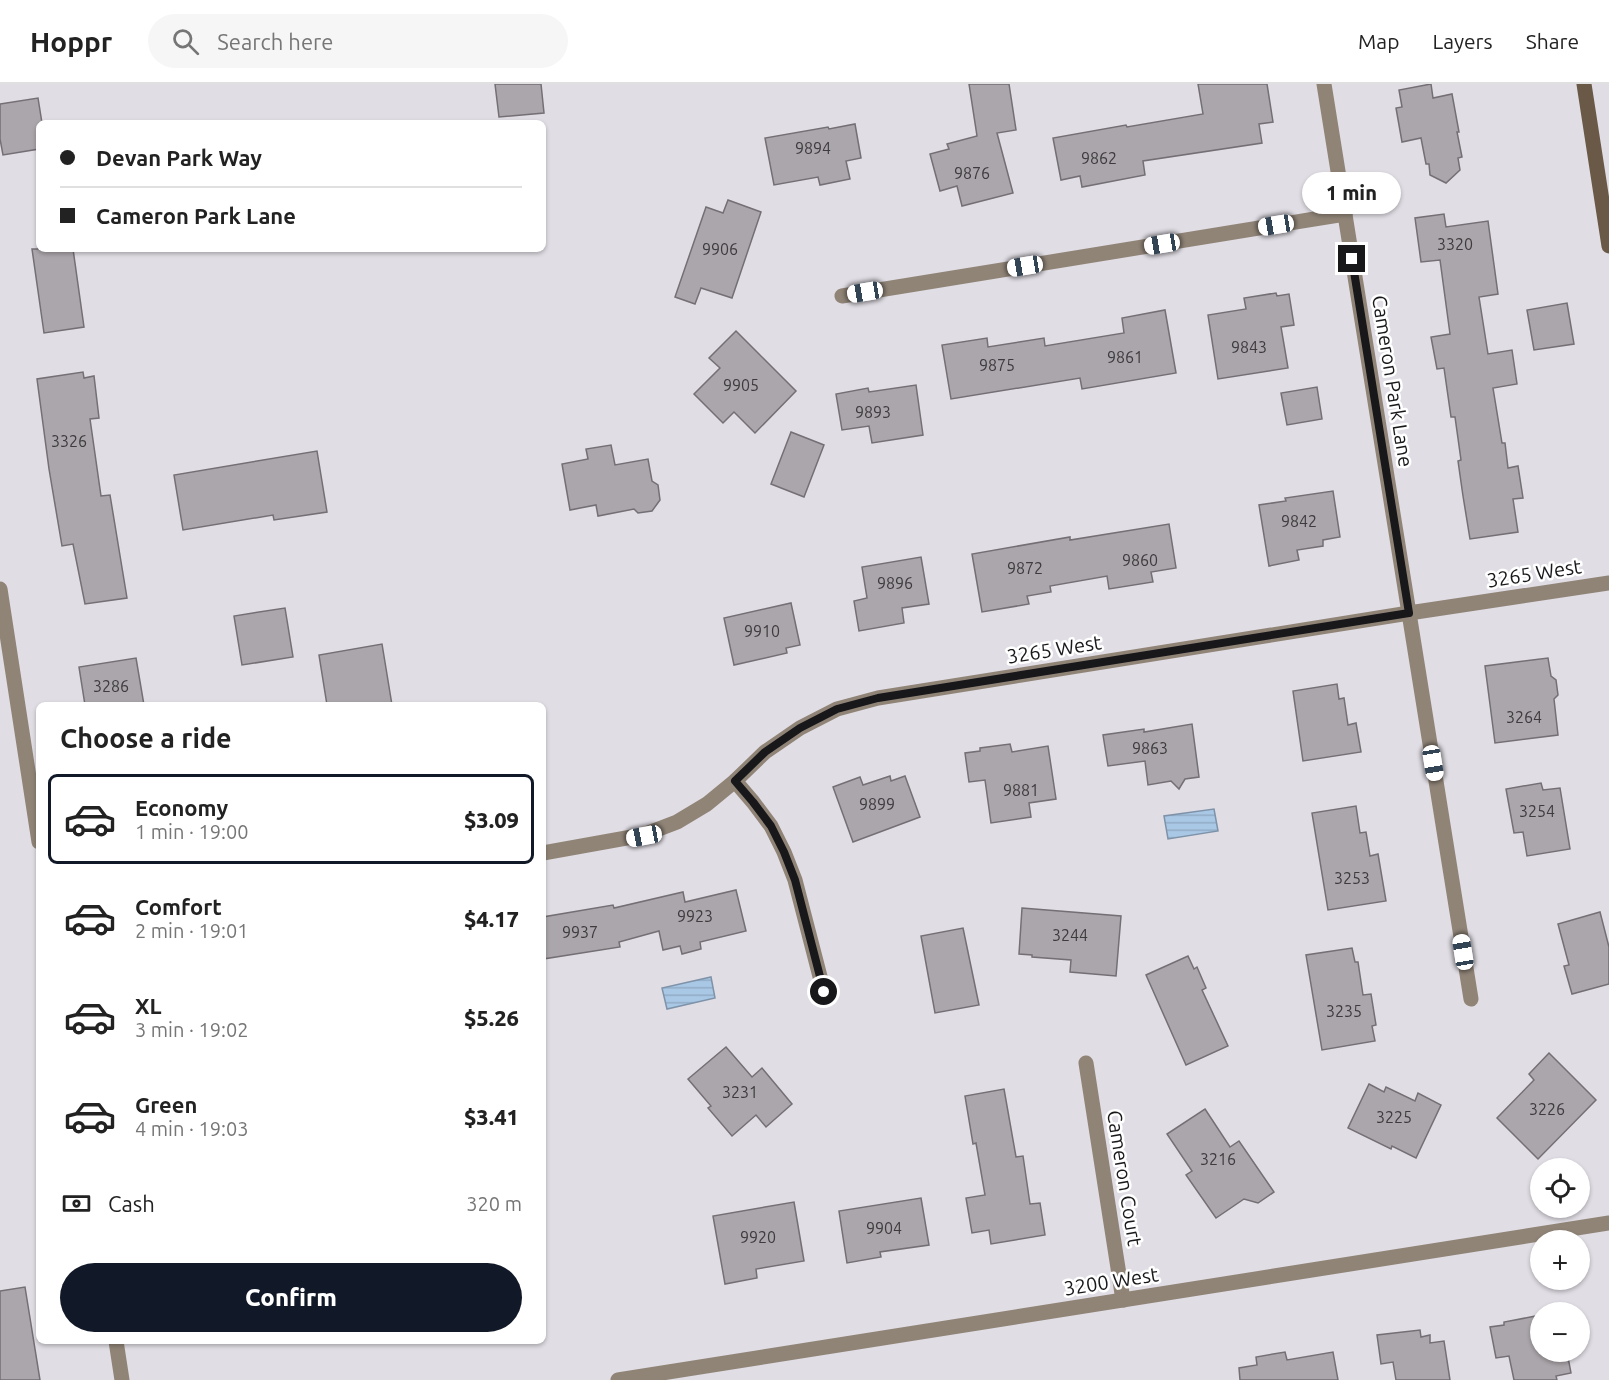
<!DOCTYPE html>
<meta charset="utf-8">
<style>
body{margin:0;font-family:Ubuntu,sans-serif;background:#f6f6f6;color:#222;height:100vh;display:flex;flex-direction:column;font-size:22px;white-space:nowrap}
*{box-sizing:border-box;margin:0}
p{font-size:20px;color:#767676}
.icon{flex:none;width:33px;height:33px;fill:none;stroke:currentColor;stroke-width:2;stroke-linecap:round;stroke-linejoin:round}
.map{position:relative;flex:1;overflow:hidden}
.details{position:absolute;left:36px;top:618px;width:510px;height:642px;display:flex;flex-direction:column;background:#fff;border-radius:9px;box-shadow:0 2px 4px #0004}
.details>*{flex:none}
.banner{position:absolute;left:36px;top:36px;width:510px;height:132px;border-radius:9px;box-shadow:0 2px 4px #0004;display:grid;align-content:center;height:132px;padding:0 24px;background:#fff}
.fabs{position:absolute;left:1530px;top:1074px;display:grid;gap:12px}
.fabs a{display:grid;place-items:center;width:60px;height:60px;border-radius:50%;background:#fff;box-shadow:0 2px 4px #0004;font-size:30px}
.end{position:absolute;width:27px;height:27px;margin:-14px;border:8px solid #18171a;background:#fff;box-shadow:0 0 0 3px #fff}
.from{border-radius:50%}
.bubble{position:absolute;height:42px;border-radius:21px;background:#fff;box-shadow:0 2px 4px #0004;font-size:20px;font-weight:800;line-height:42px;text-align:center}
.car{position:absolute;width:18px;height:36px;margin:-18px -9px;border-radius:8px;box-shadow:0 0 4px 2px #0007;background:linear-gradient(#fff 24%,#345 0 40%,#fff 0 76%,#345 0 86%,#fff 0)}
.banner b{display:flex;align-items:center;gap:21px;height:57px;font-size:22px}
.banner b+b{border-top:2px solid #e0e0e0}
.banner i{width:15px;height:15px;background:#222}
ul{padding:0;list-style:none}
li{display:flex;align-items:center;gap:18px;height:90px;margin:0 12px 9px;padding:0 12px;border:3px solid transparent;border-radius:9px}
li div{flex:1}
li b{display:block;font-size:22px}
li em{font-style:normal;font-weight:800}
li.on{border-color:#111827}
li>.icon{width:54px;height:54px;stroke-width:1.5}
h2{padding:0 24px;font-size:27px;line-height:72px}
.pay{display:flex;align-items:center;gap:15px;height:66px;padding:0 24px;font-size:22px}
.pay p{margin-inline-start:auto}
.cta{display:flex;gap:12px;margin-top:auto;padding:12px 24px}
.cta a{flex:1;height:69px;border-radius:36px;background:#111827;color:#fff;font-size:24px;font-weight:800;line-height:69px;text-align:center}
header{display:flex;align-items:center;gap:36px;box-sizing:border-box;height:84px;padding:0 30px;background:#fff;border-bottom:2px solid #e0e0e0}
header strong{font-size:28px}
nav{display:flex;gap:33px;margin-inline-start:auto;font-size:21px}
.search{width:420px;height:54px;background:#f6f6f6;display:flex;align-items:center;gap:15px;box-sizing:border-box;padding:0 21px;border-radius:33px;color:#767676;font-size:22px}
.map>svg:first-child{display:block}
.water{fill:url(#water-rules);stroke:#7e93a9;stroke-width:1.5}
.building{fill:#aba6ab;stroke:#746f74;stroke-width:1.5}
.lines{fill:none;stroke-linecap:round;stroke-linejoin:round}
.minor{stroke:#908477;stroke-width:15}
.tertiary{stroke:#908477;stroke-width:15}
.secondary{stroke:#6a5946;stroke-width:15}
.route{stroke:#18171a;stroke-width:8}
.labels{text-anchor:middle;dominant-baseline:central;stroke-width:5;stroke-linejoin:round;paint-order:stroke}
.number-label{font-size:16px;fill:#3d3b3e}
.street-label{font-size:20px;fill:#18171a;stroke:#fff}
</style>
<header>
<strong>Hoppr</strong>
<div class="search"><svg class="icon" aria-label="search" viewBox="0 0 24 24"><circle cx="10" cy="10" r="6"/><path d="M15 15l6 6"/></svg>Search here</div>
<nav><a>Map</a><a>Layers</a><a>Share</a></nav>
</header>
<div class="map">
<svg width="1609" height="1296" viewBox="0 0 1609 1296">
<defs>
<pattern id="water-rules" width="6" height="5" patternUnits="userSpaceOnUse" patternTransform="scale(1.5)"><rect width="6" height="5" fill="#a9c8e6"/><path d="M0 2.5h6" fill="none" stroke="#91abc5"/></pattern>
</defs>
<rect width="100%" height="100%" fill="#e0dde4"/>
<!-- water -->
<g class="water">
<polygon points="1214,725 1218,747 1168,755 1164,732"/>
<polygon points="711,893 715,914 667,925 662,904"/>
</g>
<!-- building -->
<g class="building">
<polygon points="495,0 541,0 544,29 499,33"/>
<polygon points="969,0 1009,0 1016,46 997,49 1013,109 962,122 957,102 940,107 930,70 949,65 947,60 977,52"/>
<polygon points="1198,0 1267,0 1273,38 1259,40 1262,59 1143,77 1145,91 1082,103 1080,92 1061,96 1053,54 1126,41 1127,43 1203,30"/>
<polygon points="1431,0 1433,14 1452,10 1459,48 1457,48 1462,73 1458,74 1460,86 1446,99 1430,91 1429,80 1426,80 1421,54 1402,58 1396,24 1402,23 1399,6"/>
<polygon points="38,14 42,39 39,39 39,65 3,71 0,55 0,20"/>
<polygon points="855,40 861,74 846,77 850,95 820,101 818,93 774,101 765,54 828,43 829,45"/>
<polygon points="728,116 761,128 732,214 701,204 695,220 675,213 706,123 723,129"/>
<polygon points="1444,130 1446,143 1488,137 1498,210 1479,213 1488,270 1512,266 1517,300 1493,304 1502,359 1505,359 1508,384 1518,382 1523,414 1513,415 1518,448 1470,455 1463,412 1458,377 1461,376 1455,333 1451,333 1444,284 1437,285 1431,253 1450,250 1440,176 1421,178 1415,134"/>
<polygon points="32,165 73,165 84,243 44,249"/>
<polygon points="1276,209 1277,212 1289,210 1294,241 1281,243 1288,284 1218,295 1208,231 1246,225 1244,214"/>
<polygon points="1567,219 1574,260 1534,266 1527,226"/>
<polygon points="1165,226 1176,289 1082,305 1080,294 951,315 942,261 987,254 988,263 1044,254 1045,262 1124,249 1122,234"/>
<polygon points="736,247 796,307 755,349 734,328 723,339 694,310 720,284 709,274"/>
<polygon points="83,288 84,294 94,292 99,334 90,335 101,412 110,411 127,514 85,520 73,460 62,462 49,385 37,295"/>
<polygon points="916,301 923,351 872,359 869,342 842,346 836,310 868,304 869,308"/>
<polygon points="1317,303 1322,335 1287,341 1281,309"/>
<polygon points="791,348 824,361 804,413 771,400"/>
<polygon points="611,361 615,381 648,375 652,397 658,401 660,416 652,427 638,429 634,425 598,432 596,421 570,426 562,380 588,375 586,365"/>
<polygon points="317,367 327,428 274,436 273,431 183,446 174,391"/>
<polygon points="1333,407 1340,453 1323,456 1323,462 1297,466 1299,476 1269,482 1259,421 1286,417 1285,414"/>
<polygon points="1169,440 1176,484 1151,488 1153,498 1109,505 1107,492 1050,502 1051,508 1027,512 1029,520 982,528 972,470 1070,453 1070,456"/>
<polygon points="921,473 929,520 902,524 904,539 859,547 854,517 867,514 862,483"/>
<polygon points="791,519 800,561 786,564 787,569 734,581 724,534"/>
<polygon points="285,524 293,573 242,581 234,532"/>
<polygon points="382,560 392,621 327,621 319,571"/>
<polygon points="136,574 144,621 85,621 79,583"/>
<polygon points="1548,574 1551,592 1556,596 1558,611 1554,615 1558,651 1495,659 1485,582"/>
<polygon points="1337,600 1339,615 1344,614 1348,641 1356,639 1361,668 1303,677 1293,607"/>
<polygon points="1192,640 1199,693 1185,695 1179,705 1171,697 1148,701 1145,677 1108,682 1103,651 1144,645 1144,648"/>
<polygon points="1010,660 1012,668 1048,662 1056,715 1029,719 1031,733 991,739 985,696 969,698 965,669 980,667 980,664"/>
<polygon points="890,692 891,697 905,692 920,733 853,758 833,703 860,693 863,701"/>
<polygon points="1541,699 1543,706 1560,704 1570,765 1527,772 1523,748 1514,749 1506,705"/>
<polygon points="1356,722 1360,749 1366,748 1370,772 1378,770 1386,817 1328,826 1312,729"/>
<polygon points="736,806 746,847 700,858 701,865 682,870 680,862 663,866 659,847 619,858 620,863 543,875 543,833 613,821 614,824 683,808 685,818"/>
<polygon points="1022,824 1121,832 1116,892 1070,888 1071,876 1032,873 1032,871 1019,870"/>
<polygon points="1600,828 1609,863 1609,900 1572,910 1564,882 1569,881 1558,840"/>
<polygon points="963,844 979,921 935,929 921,852"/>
<polygon points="1352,864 1355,878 1358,878 1363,911 1371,910 1376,941 1372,942 1375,957 1322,966 1306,871"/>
<polygon points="1188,872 1194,885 1197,883 1206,904 1202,906 1228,962 1186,981 1146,891"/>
<polygon points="726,963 752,993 762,984 792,1020 766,1043 756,1031 732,1052 708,1024 711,1022 688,995"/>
<polygon points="1549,969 1596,1016 1538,1075 1497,1034 1534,996 1529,990"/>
<polygon points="1369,1000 1384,1008 1386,1003 1415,1017 1418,1009 1441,1021 1416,1074 1392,1062 1391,1065 1348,1044"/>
<polygon points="1004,1005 1016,1073 1023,1072 1030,1120 1040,1119 1045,1151 991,1160 989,1146 972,1149 966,1114 985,1111 976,1059 973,1060 965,1012"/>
<polygon points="1205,1025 1230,1063 1239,1057 1274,1108 1258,1119 1244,1115 1216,1134 1186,1091 1192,1087 1167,1050"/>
<polygon points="921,1114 929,1161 880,1168 881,1173 847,1179 839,1127"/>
<polygon points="794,1118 804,1177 756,1185 757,1194 725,1200 713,1132"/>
<polygon points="25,1203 40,1296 0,1296 0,1207"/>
<polygon points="1536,1232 1540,1256 1540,1268 1567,1268 1571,1289 1556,1292 1557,1296 1514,1296 1509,1272 1496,1274 1490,1243 1504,1241 1504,1238"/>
<polygon points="1420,1246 1421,1253 1430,1251 1430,1259 1444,1257 1450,1296 1396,1296 1393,1278 1381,1280 1377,1251"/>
<polygon points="1285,1268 1287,1276 1333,1268 1338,1296 1240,1296 1239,1284 1257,1281 1256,1273"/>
</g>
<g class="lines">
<!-- minor -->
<g class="minor">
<polyline points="1324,0 1471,915"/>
<polyline points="842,212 1345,130"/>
<polyline points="0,505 39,758"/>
<polyline points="735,697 753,718 771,742 784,768 795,796 824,908"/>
<polyline points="543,769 643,751 677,738 707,720 735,697 765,668 800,644 837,625 878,614 1409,529 1609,499"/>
<polyline points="1086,979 1123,1216"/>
<polyline points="116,1257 122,1296"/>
</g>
<!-- tertiary -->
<polyline class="tertiary" points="618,1296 1609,1139"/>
<!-- secondary -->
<polyline class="secondary" points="1584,0 1609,162"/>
</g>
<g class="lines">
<!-- route -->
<polyline class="route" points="824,908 795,796 784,768 771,742 753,718 735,697 765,668 800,644 837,625 878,614 1409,529 1352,175"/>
</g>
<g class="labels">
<!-- number labels -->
<g class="number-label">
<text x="813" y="64">9894</text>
<text x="1099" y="74">9862</text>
<text x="972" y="89">9876</text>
<text x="1455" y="160">3320</text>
<text x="720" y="165">9906</text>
<text x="1249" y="263">9843</text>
<text x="1125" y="273">9861</text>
<text x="997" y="281">9875</text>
<text x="741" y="301">9905</text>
<text x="873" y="328">9893</text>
<text x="69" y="357">3326</text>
<text x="1299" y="437">9842</text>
<text x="1140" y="476">9860</text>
<text x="1025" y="484">9872</text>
<text x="895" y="499">9896</text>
<text x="762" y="547">9910</text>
<text x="111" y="602">3286</text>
<text x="1524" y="633">3264</text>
<text x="1150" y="664">9863</text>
<text x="1021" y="706">9881</text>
<text x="877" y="720">9899</text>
<text x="1537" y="727">3254</text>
<text x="1352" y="794">3253</text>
<text x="695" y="832">9923</text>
<text x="580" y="848">9937</text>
<text x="1070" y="851">3244</text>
<text x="1344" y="927">3235</text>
<text x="740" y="1008">3231</text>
<text x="1547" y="1025">3226</text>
<text x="1394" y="1033">3225</text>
<text x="1218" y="1075">3216</text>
<text x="884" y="1144">9904</text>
<text x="758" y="1153">9920</text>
</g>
<!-- street labels -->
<g class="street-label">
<text transform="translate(1393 297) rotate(81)">Cameron Park Lane</text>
<text transform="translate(1534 489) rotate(-9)">3265 West</text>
<text transform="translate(1054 565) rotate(-9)">3265 West</text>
<text transform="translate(1125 1094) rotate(81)">Cameron Court</text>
<text transform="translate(1111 1197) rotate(-9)">3200 West</text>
</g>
</g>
</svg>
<div class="fabs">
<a><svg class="icon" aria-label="locate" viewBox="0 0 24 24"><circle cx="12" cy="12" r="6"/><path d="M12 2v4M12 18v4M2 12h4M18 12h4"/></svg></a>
<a>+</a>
<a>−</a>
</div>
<i class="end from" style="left:824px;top:908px"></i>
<i class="end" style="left:1352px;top:175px"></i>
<div class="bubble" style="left:1302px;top:88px;width:99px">1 min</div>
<i class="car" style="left:1276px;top:141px;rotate:261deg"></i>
<i class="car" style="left:1162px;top:160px;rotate:261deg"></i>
<i class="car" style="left:1025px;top:182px;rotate:261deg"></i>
<i class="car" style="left:865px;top:208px;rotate:261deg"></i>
<i class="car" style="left:1433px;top:679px;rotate:171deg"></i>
<i class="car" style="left:644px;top:752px;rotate:259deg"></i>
<i class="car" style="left:1463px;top:868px;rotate:351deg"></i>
<div class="banner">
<b><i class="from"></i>Devan Park Way</b>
<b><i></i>Cameron Park Lane</b>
</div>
<section class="details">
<h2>Choose a ride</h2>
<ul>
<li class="on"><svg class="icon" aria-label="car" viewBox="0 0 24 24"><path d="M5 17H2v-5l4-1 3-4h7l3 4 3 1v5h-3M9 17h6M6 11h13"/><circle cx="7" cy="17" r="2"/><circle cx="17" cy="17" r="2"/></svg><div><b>Economy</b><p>1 min · 19:00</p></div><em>$3.09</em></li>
<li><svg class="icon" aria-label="car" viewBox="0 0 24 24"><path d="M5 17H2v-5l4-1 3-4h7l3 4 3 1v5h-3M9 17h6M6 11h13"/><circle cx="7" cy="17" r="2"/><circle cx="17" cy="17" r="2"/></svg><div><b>Comfort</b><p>2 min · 19:01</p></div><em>$4.17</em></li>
<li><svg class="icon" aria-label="car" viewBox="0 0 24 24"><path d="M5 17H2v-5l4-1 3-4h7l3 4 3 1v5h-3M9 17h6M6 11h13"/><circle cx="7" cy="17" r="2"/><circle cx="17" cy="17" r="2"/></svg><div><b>XL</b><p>3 min · 19:02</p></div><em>$5.26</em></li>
<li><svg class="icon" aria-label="car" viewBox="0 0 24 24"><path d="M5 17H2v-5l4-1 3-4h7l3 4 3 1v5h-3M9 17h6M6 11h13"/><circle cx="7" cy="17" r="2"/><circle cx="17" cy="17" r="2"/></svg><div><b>Green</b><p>4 min · 19:03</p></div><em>$3.41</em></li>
</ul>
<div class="pay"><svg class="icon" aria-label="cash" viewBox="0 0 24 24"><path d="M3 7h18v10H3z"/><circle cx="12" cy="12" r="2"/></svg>Cash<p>320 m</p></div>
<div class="cta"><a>Confirm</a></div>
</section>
</div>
